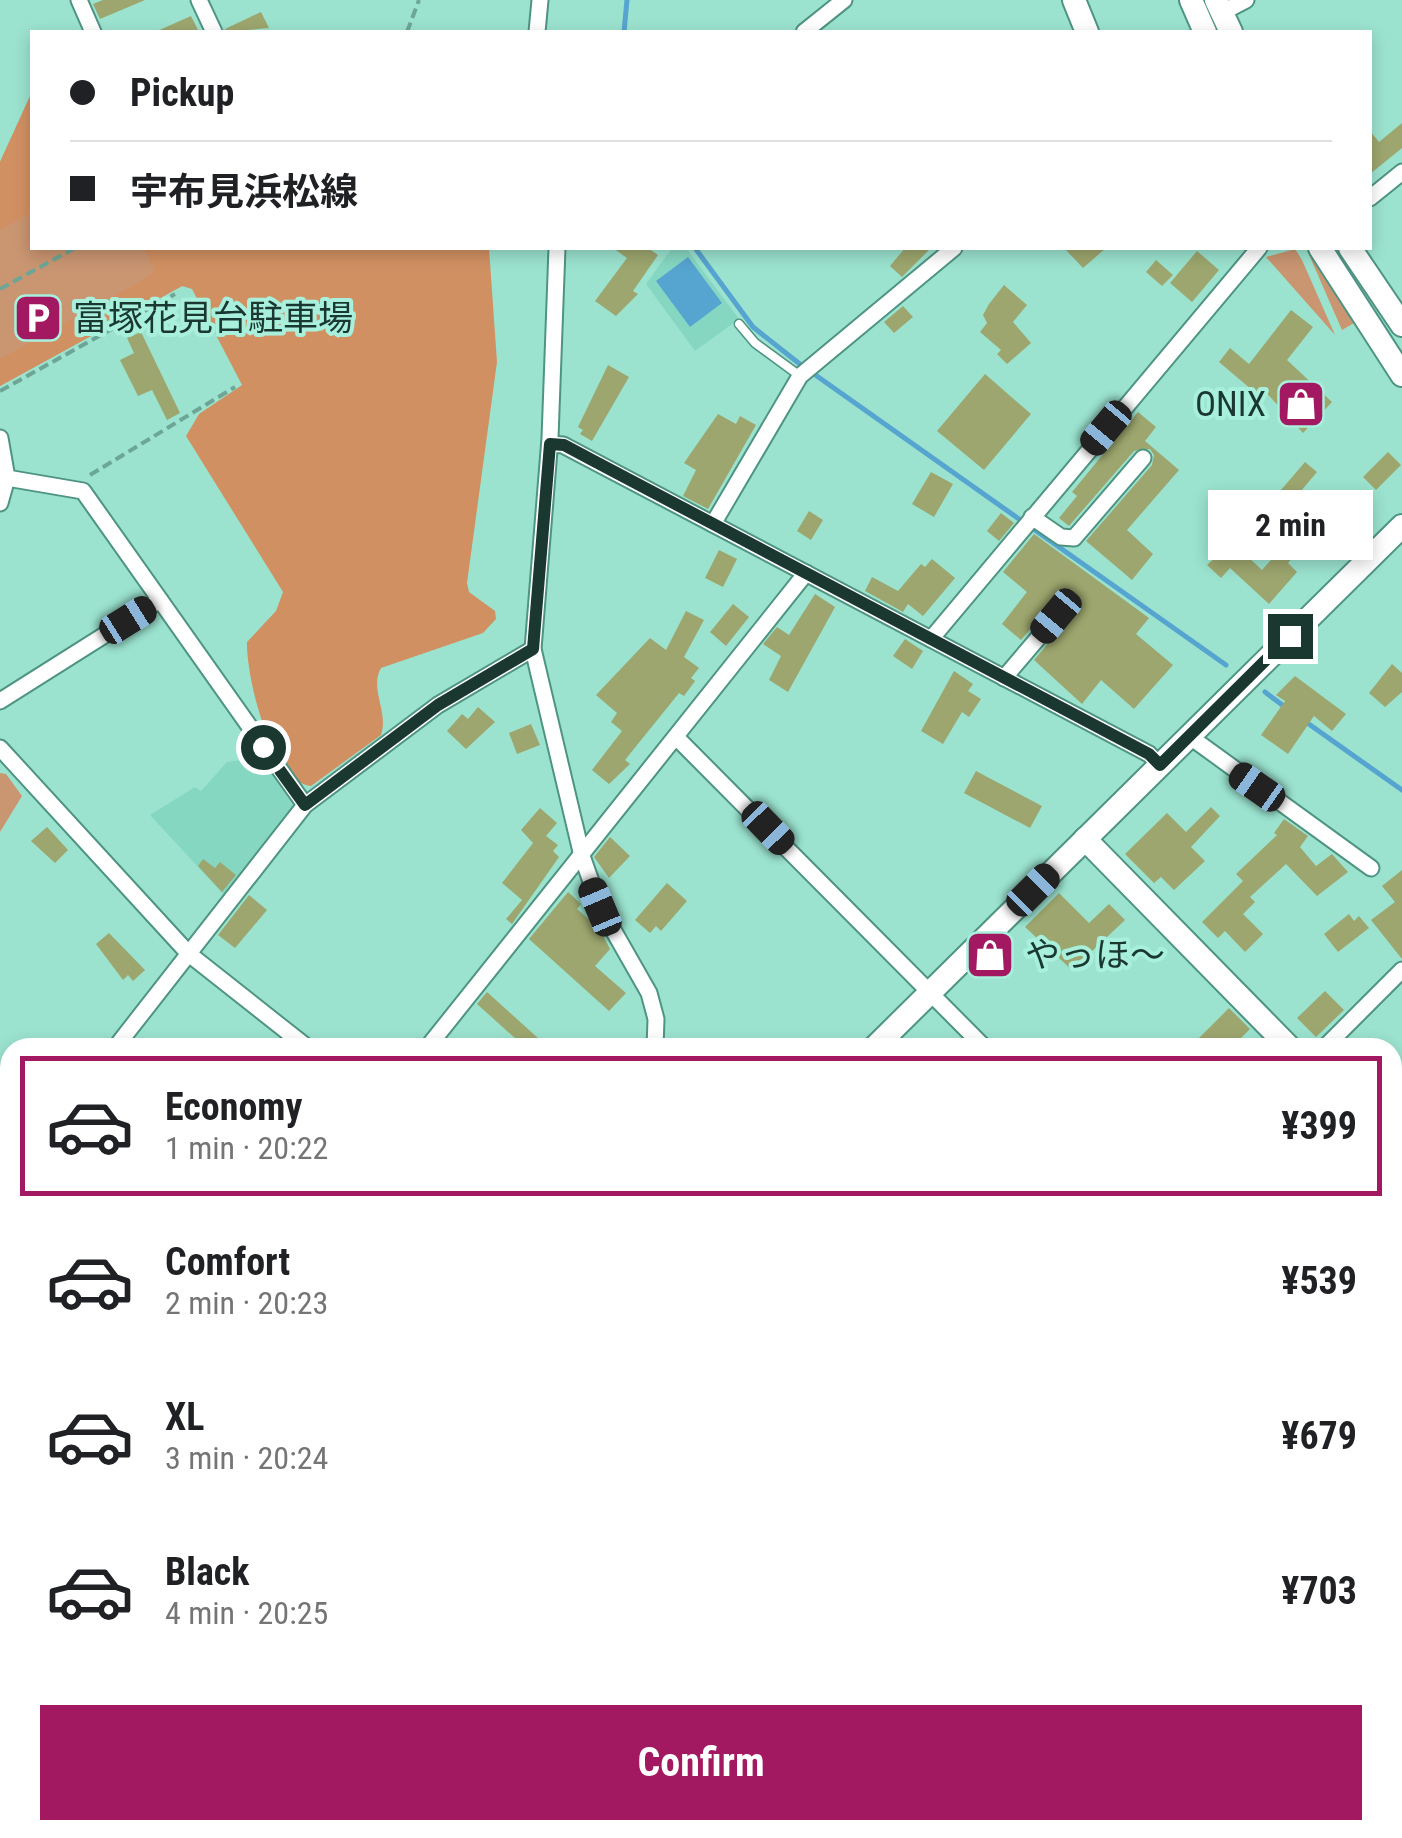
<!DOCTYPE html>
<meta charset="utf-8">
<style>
body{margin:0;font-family:"Roboto Condensed","Noto Sans JP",sans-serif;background:#f6f6f6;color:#202124;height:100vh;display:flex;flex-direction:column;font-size:38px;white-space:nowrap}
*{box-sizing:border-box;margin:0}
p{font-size:32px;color:#757577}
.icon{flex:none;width:55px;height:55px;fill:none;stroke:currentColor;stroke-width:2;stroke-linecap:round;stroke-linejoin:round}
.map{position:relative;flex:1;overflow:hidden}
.drawer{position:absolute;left:0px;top:1038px;width:1402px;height:802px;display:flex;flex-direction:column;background:#fff;border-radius:30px 30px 0 0;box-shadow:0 5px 15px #0003}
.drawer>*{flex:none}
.hud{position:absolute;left:30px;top:30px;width:1342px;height:220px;border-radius:0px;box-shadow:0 5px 15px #0003;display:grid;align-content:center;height:220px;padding:0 40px;background:#fff}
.end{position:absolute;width:45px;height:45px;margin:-22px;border:12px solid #1a3830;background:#fff;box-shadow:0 0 0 5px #fff}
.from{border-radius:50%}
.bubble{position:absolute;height:70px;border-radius:0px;background:#fff;box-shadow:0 5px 15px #0003;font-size:32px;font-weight:700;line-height:70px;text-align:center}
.car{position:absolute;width:30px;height:60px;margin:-30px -15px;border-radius:12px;box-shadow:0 0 8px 2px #0007;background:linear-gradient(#222 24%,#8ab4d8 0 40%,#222 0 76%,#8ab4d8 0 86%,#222 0)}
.hud b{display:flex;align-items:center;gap:35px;height:95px;font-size:38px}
.hud b+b{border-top:2px solid #e0e0e0}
.hud i{width:25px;height:25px;background:#202124}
ul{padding:18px 0 0;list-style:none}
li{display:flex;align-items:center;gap:30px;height:140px;margin:0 20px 15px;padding:0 20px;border:5px solid transparent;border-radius:0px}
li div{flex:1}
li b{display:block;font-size:38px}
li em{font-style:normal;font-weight:700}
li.selected{border-color:#a31961}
li>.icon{width:90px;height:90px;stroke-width:1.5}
.button{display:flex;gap:20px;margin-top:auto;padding:20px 40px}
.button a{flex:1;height:115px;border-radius:0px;background:#a31961;color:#fff;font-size:40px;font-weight:700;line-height:115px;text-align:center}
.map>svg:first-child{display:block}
.built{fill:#86d7c2}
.green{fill:#ca9571}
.forest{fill:#d19062}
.water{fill:#56a4d0}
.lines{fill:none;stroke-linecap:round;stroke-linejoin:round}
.stream{stroke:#56a4d0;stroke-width:5}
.building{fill:#9da66e}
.lane-casing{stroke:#4e9483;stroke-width:11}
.street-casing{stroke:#4e9483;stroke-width:19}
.secondary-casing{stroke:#4e9483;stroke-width:26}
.path{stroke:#6da696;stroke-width:4;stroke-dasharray:10 5;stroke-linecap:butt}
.lane{stroke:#fff;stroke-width:8}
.street{stroke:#fff;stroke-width:15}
.secondary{stroke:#fff;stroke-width:22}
.route{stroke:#1a3830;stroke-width:12}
.labels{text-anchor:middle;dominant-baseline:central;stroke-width:8;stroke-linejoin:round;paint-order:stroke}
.poi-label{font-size:35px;fill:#1a3830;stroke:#a8f0dc;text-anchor:start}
</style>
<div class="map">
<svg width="1402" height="1838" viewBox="0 0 1402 1838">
<rect width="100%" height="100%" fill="#9be3cf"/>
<!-- built -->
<g class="built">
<polygon points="672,248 686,248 739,319 695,351 646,284"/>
<polygon points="261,757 293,806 224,895 150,815 195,787 201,791 227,762"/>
</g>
<!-- green -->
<g class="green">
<polygon points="32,92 32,248 189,248 182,286 0,386 0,162"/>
<polygon points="1306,248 1354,323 1342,330"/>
<polygon points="1295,249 1302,260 1335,335 1266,257"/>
<polygon points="0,773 6,774 22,796 0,832"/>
</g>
<!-- forest -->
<g class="forest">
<polygon points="32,92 32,212 0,230 0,162"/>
<path d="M143,248H489L497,362L467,583L469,592L495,611L496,619L483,633L381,668C369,689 389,712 381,735L311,786C271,782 246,677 247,642L276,611L283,592L186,436L199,414L242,385L192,289L182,286L0,386V359L150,276L154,267Z"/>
<polygon points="190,1830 331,1830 324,1838 187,1838"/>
<path d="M857,1830H1043C983,1838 918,1836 857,1830Z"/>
</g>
<!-- water -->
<polygon class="water" points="688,257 722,303 690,327 656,281"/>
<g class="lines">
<!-- stream -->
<g class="stream">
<polyline points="624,32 627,0"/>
<polyline points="695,248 753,327 801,365"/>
<polyline points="814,374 1019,519"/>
<polyline points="1032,528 1226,665"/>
<polyline points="1265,692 1285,707"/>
<polyline points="1306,722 1402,790"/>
<polyline points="1392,1737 1402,1734"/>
<polyline points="805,1830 884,1838"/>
<polyline points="331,1838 339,1830"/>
<polyline points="1035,1838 1063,1830"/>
</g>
</g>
<!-- building -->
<g class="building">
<polygon points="103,0 145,0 100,19 93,4"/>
<polygon points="261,12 269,28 225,32 225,29"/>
<polygon points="191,16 199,32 155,32"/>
<polygon points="1402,123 1402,148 1370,174 1370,131 1379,142"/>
<polygon points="613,248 648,248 658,255 633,291 638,294 616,316 595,301 627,258"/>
<polygon points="905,248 931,248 902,277 890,266"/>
<polygon points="1064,248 1106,248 1083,268"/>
<polygon points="1197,251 1219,270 1192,302 1170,283"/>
<polygon points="1156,260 1173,275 1162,286 1146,272"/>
<polygon points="1004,285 1027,305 1013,322 1031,343 1007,364 997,354 1001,350 980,332 987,323 983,315 989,304"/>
<polygon points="903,306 913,317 894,333 884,322"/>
<polygon points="1291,310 1313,327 1287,360 1332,402 1303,433 1263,389 1258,395 1219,362 1230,348 1249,364"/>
<polygon points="141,332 180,413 167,420 152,390 138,396 120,360 134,353 127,338"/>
<polygon points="608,365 629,377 592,441 580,434 583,430 578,427"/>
<polygon points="985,374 1031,414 984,470 937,431"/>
<polygon points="1138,412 1156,427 1145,441 1179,470 1127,530 1153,554 1132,580 1086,541 1152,465 1154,455 1150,449 1134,451 1069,526 1059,518 1077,496 1072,492"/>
<polygon points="718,414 736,424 740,416 756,425 708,509 683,496 696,470 684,463"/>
<polygon points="1388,452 1401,465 1376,490 1363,477"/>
<polygon points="1305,462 1317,472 1295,498 1323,523 1288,563 1297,572 1269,604 1230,568 1221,578 1207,565 1232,542 1262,570 1286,543 1257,518"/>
<polygon points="931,472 953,484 934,517 912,504"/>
<polygon points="809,511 823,520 811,540 797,531"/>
<polygon points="1001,513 1014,523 999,541 987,531"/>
<polygon points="1034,534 1149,618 1136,634 1173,665 1134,709 1101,680 1082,704 1034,660 1065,623 1062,608 1048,609 1021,640 1002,624 1027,592 1003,572"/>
<polygon points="719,550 737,559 723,587 705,578"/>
<polygon points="932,559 955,578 923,616 908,604 903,612 865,591 872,577 898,591 921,564 925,567"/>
<polygon points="815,594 835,607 788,692 769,680 781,656 763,644 777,627 789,635"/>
<polygon points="733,604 749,617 726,646 710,632"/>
<polygon points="686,611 704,620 684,657 699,668 691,678 695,681 684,696 679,693 625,760 630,764 609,784 592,770 622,731 611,722 617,713 596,695 650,638 666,650"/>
<polygon points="905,639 923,651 912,669 893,656"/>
<polygon points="1392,664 1402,673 1402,692 1385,707 1369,693"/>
<polygon points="954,671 973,684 968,691 981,699 969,717 962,712 943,744 921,731"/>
<polygon points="1295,676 1346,714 1332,731 1314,716 1288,754 1261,735 1285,701 1276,695"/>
<polygon points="478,707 495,722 466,749 447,731 462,714 468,719"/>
<polygon points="531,724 540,745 517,754 509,733"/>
<polygon points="976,771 1042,806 1030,828 964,793"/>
<polygon points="1211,807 1220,816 1191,847 1205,861 1174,890 1161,877 1154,883 1125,854 1167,813 1186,832"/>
<polygon points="540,808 557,823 546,836 558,845 553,851 559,857 512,924 506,919 522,900 502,883 533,843 521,830"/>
<polygon points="1284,819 1308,836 1300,847 1316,866 1332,854 1348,872 1317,896 1286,864 1250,897 1255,902 1243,914 1263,934 1245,952 1225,931 1218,938 1202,922 1243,881 1236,874 1277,835 1274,833"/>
<polygon points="47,827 68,850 55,863 31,841"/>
<polygon points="610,837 630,856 609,878 594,857"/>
<polygon points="203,859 215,868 220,862 236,875 222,892 198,866"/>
<polygon points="1402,870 1402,959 1371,920 1395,902 1382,886"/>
<polygon points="667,883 687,901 661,931 656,926 650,933 635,920"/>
<polygon points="568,892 581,904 577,909 599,928 610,949 595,966 626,993 609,1011 529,939"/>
<polygon points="1059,893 1089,923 1109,904 1125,920 1072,970 1025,927"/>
<polygon points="249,895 267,910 235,948 218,935"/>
<polygon points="1349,914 1354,921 1359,916 1369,928 1338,952 1324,934"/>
<polygon points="109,933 145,970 133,981 128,975 123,980 96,944"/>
<polygon points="1325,991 1344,1010 1316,1037 1297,1018"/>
<polygon points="487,992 549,1048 526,1048 477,1004"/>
<polygon points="1229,1008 1250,1029 1231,1048 1189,1048"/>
</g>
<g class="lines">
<!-- lane casing -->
<g class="lane-casing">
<g id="lane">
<polyline points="739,324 755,343 800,376"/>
<polyline points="0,1250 9,1270 10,1345"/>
</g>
</g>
<!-- street casing -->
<g class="street-casing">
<g id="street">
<polyline points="79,0 93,32"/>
<polyline points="199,0 214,32"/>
<polyline points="1221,13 1246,0"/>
<polyline points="537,32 540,0"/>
<polyline points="804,32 844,0"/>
<polyline points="1370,198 1402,172"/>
<polyline points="557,248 550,438 533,649 582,856 600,907 649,993 656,1019 655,1048"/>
<polyline points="0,438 7,478 0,503"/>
<polyline points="550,444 563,445 1149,754 1160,765"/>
<polyline points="7,478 83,491 305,805"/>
<polyline points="1032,517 1061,537 1074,538 1143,458"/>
<polyline points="713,524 800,376 954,248"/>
<polyline points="931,639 1259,248"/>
<polyline points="1004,678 1056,617"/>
<polyline points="0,701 160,600"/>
<polyline points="1189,736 1371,868"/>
<polyline points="677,738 985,1048"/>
<polyline points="0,748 189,954 308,1048"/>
<polyline points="115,1048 305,805 438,705 533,649"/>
<polyline points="427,1048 806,573"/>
<polyline points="1324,1048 1402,970"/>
<polyline points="0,1227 10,1210"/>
<polyline points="0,1273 5,1260"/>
<polyline points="1392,1337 1402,1327"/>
<polyline points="1392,1460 1402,1470"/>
<polyline points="0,1494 10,1505"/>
<polyline points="0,1568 4,1578 0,1594"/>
<polyline points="1392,1726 1402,1723"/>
<polyline points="0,1785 10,1792"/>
<polyline points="1392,1795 1402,1793"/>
<polyline points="43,1830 44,1838"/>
<polyline points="582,1830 583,1838"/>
<polyline points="771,1830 798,1838"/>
<polyline points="1150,1830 1152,1838"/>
<polyline points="1332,1830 1334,1838"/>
<polyline points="70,1838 73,1830"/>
<polyline points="351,1838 362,1830"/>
<polyline points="1224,1838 1256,1830"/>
</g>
</g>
<!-- secondary casing -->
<g class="secondary-casing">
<g id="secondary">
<polyline points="1074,0 1087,32"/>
<polyline points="1191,0 1205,32"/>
<polyline points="1216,0 1231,32"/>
<polyline points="1320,248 1402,375"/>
<polyline points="1350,248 1402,325"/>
<polyline points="1085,839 1290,1048"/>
<polyline points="874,1048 1402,526"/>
<polyline points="1392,1151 1402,1160"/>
<polyline points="0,1633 10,1630"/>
</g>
</g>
<!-- path -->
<g class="path">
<polyline points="407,32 419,0"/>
<polyline points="0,289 75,248"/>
<polyline points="0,391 175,294"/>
<polyline points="90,475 235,387"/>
<polyline points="10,1367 10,1394"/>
<polyline points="0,1463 10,1436"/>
</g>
<!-- lane -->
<use href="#lane" class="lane"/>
<!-- street -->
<use href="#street" class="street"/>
<!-- secondary -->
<use href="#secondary" class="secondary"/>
</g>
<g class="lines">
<!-- route -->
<polyline class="route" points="263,747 305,805 438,705 533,649 550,444 564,445 594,461 1149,754 1160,765 1290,636"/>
</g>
<!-- icons -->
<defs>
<g id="parking-square" transform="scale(2.5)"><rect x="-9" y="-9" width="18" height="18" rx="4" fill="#a31961" stroke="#a8f0dc"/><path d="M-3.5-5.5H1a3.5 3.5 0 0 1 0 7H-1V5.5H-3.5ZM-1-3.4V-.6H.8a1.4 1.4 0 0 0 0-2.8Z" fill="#fff"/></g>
<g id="shop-square" transform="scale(2.5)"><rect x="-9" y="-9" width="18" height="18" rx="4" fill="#a31961" stroke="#a8f0dc"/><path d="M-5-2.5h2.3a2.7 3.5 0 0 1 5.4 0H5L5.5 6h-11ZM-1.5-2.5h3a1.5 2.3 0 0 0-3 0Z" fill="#fff"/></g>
</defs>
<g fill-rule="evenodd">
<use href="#parking-square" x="38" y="318"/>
<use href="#shop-square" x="1301" y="404"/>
<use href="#shop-square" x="990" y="955"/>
</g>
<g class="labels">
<!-- poi labels -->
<g class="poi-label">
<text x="73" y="318">富塚花見台駐車場</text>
<text x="1266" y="404" text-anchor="end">ONIX</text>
<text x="1025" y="955">やっほ～</text>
</g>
</g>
</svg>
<i class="end from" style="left:263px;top:747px"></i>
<i class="end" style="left:1290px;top:636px"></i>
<div class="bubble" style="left:1208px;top:490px;width:165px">2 min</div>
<i class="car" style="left:1106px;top:428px;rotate:220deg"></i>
<i class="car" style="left:1056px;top:616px;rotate:220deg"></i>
<i class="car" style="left:128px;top:620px;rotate:58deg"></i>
<i class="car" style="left:1257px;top:787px;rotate:305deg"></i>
<i class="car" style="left:768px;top:828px;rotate:136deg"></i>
<i class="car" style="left:1033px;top:890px;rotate:45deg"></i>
<i class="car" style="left:600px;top:907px;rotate:337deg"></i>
<div class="hud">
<b><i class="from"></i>Pickup</b>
<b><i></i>宇布見浜松線</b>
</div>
<section class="drawer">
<ul>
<li class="selected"><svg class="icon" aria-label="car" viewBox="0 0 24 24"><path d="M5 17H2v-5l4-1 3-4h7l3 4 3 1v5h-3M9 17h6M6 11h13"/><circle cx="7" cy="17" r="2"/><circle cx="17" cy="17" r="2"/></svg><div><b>Economy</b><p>1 min · 20:22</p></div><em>¥399</em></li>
<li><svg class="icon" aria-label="car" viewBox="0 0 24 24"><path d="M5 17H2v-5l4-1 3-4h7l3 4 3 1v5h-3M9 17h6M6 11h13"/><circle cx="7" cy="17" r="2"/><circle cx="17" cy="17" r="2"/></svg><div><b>Comfort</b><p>2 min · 20:23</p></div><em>¥539</em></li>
<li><svg class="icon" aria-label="car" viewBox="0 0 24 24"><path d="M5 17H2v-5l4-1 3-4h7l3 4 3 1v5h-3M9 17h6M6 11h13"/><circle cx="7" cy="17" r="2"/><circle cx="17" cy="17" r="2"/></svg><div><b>XL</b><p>3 min · 20:24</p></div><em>¥679</em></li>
<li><svg class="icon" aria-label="car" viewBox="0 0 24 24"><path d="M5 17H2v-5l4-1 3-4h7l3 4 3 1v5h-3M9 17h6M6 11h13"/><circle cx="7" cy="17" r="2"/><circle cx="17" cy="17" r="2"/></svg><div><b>Black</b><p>4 min · 20:25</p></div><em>¥703</em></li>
</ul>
<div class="button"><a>Confirm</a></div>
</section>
</div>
